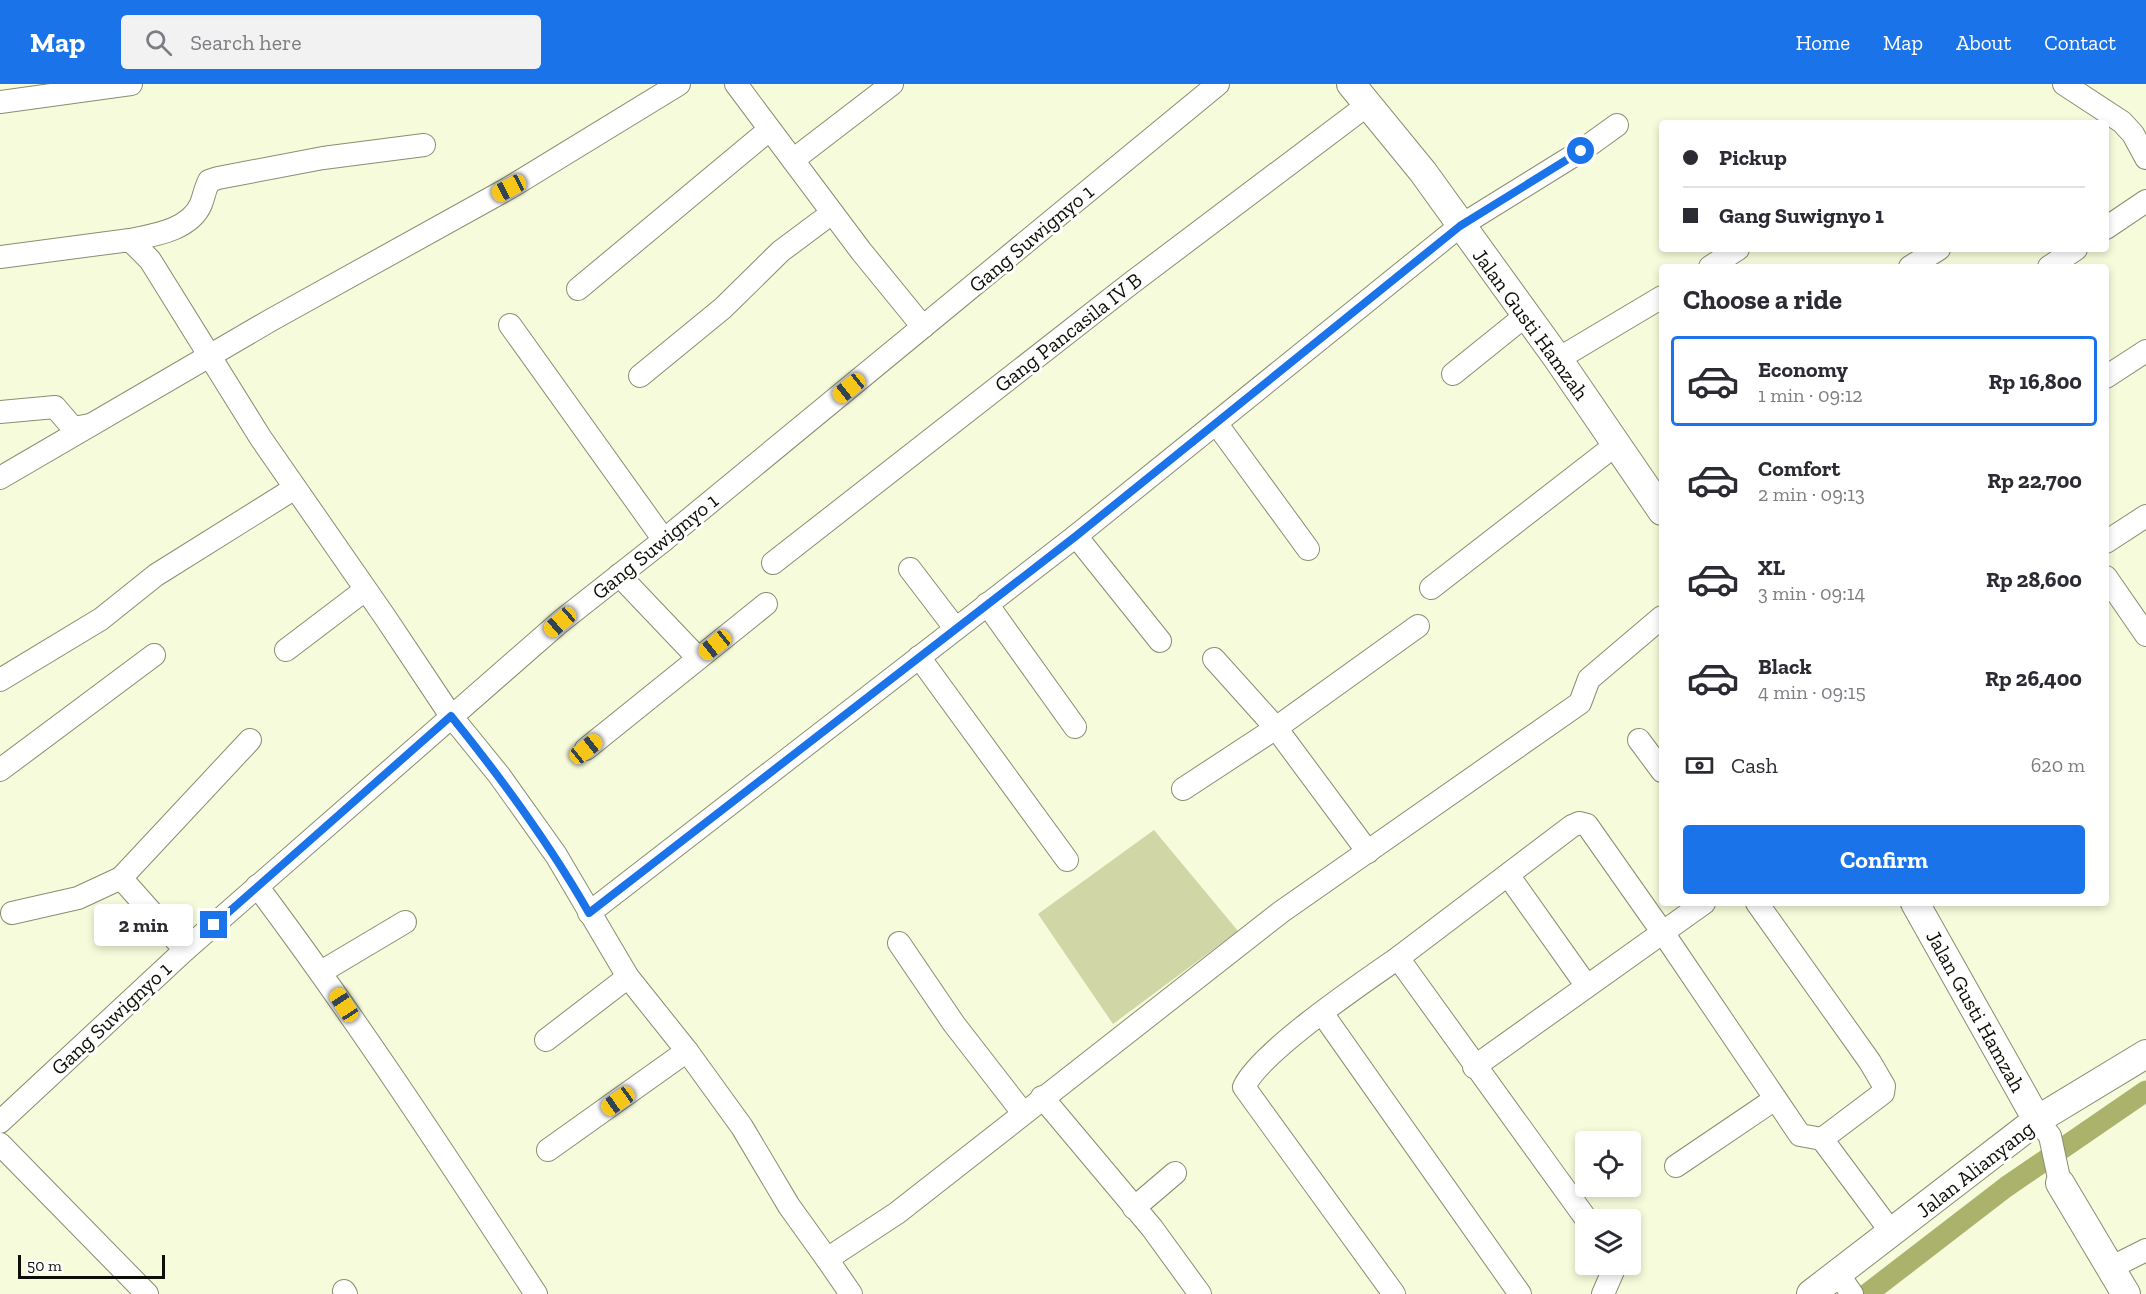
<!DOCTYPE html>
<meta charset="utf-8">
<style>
body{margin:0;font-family:"Zilla Slab",serif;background:#f2f2f3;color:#2b2b33;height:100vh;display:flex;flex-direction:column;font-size:22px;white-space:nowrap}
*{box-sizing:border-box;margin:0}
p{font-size:20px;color:#7c7c81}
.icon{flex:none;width:33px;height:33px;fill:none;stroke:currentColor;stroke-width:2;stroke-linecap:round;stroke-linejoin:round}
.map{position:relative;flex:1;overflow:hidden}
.sheet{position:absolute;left:1659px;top:180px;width:450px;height:642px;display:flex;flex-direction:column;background:#fff;border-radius:6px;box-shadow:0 3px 9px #0003}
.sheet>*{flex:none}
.guide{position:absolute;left:1659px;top:36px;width:450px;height:132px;border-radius:6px;box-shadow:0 3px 9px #0003;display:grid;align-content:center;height:132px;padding:0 24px;background:#fff}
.controls{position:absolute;left:1575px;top:1047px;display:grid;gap:12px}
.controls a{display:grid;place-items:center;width:66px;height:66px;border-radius:6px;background:#fff;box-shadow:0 3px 9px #0003;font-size:30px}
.scale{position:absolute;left:18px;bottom:15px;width:147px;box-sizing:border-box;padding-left:6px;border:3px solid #0c0d04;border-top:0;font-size:16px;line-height:21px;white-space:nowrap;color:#0c0d04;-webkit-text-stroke:4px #fff;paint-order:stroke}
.end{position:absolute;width:27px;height:27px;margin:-14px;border:8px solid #1a73e8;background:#fff;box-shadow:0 0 0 3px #fff}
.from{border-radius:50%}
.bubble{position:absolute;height:42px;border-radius:6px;background:#fff;box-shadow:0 3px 9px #0003;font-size:20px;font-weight:800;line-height:42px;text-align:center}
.car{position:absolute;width:18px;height:36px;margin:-18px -9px;border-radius:8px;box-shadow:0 0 4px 2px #0007;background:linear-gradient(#f5c518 24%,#345 0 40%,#f5c518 0 76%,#345 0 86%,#f5c518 0)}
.guide b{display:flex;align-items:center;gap:21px;height:57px;font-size:22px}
.guide b+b{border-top:2px solid #e1e1e2}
.guide i{width:15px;height:15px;background:#2b2b33}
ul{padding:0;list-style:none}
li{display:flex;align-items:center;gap:18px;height:90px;margin:0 12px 9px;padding:0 12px;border:3px solid transparent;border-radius:6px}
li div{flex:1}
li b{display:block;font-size:22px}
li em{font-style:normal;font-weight:800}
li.current{border-color:#1a73e8}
li>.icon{width:54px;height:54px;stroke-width:1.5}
h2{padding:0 24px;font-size:27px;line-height:72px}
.pay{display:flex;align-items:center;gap:15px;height:66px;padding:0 24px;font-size:22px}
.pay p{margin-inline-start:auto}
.action{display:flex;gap:12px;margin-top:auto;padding:12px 24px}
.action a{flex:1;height:69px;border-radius:6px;background:#1a73e8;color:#fff;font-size:24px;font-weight:800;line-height:69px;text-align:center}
header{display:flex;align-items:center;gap:36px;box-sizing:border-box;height:84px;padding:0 30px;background:#1a73e8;color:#fff}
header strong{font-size:28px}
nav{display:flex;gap:33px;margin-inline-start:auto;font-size:21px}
.search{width:420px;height:54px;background:#f2f2f3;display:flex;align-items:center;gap:15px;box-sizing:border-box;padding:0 21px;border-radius:6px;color:#7c7c81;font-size:22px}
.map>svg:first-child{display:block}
.green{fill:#d0d6a6}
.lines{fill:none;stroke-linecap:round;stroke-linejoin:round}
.canal{stroke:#aab26c;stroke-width:21}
.minor-casing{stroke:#898d71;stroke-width:24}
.tertiary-casing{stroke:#898d71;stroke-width:30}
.minor{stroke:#fff;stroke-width:22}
.tertiary{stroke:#fff;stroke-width:28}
.route{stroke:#1a73e8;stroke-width:8}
.labels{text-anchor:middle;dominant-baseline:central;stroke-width:6;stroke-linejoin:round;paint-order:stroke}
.street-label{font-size:21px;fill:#0c0d04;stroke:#fff}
</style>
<header>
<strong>Map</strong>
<div class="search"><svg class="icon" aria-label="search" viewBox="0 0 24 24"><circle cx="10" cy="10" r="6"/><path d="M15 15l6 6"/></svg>Search here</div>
<nav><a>Home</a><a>Map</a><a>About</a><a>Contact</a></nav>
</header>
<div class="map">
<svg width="2146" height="1210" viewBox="0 0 2146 1210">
<rect width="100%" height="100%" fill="#f6fbdb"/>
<!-- green -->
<polygon class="green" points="1154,746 1238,847 1113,940 1038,830"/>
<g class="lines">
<!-- canal -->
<polyline class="canal" points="1867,1210 2006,1103 2146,1007"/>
<!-- minor casing -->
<g class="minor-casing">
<g id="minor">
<polyline points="736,0 861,167 923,243"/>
<polyline points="2064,0 2122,38 2133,50 2146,74"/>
<polyline points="0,18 131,0"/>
<polyline points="793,76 892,0"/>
<polyline points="2106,144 2146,117"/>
<path d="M130,156C154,151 190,146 201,120C204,112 205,105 209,97L218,94L323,74L424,61"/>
<polyline points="0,173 130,156 150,176 260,353 385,533 451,632 499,691 556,771 628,893 687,967 742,1043 789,1122 827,1175 897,1129 1281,828 1580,619 1589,595 1662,533"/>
<polyline points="1710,183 1738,165"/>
<polyline points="1910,183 1939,165"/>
<polyline points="2049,183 2076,165"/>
<polyline points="578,205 769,46"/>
<polyline points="510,241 664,456"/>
<polyline points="1558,275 1662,213"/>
<polyline points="1453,290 1525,232"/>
<polyline points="640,292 723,224 781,167 832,129"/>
<polyline points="2106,293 2146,267"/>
<polyline points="0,328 55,323 73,344 90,341"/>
<polyline points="1216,339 1308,465"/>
<polyline points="0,394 271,236 509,104 679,0"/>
<polyline points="1076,452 1160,557"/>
<polyline points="2106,458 2146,432"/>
<polyline points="773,479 1130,200 1366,22"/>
<polyline points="910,485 955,544"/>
<polyline points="619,491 698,574"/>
<polyline points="2106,493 2146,551"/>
<polyline points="1431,504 1618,359"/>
<polyline points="987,520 1075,643"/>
<polyline points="286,566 365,506"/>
<polyline points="919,573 1067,776"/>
<polyline points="1214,575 1276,644 1418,542"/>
<polyline points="0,596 101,535 156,491 295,404"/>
<polyline points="1639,656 1662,687"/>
<polyline points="586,665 766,520"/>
<polyline points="0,686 154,571"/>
<polyline points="1183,705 1276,644 1368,768"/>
<polyline points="1508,791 1586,901"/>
<polyline points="121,794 250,656"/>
<path d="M257,802C356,934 446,1072 536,1210"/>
<polyline points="1757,819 1870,978 1884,1002 1883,1009 1822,1055"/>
<polyline points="12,829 78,814 121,794 185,866"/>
<polyline points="589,829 1076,452 1460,142 1581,67 1617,41"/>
<polyline points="899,859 954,940 1023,1029"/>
<polyline points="1398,874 1572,742 1579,739 1587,741 1670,859 1800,1051 1822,1055 1892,1149"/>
<polyline points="321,888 405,838"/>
<polyline points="1322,929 1520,1210"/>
<polyline points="546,956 628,893"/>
<polyline points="1474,983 1704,819"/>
<polyline points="1042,1013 1152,1144 1200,1210"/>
<polyline points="2037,1036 2050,1052 2060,1099"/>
<polyline points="0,1038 185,866 560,538 664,456 1218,0"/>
<polyline points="0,1060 147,1210"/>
<polyline points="548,1066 687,967"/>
<polyline points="1676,1082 1775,1015"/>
<polyline points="1134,1124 1175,1089"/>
<polyline points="827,1175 851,1210"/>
<polyline points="2110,1184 2146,1166"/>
<polyline points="1838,1190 1852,1210"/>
<polyline points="344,1207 346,1210"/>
<path d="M1394,1210L1244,1003C1260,968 1362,899 1398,874L1587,1136"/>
<polyline points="1603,1210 1616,1180"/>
</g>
</g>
<!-- tertiary casing -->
<g class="tertiary-casing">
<g id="tertiary">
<polyline points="1351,0 1423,88 1558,275 1662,427"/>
<polyline points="1915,819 2037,1036"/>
<polyline points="2060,1099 2126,1210"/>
<polyline points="1811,1210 2037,1036 2146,970"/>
</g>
</g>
<!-- minor -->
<use href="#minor" class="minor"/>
<!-- tertiary -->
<use href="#tertiary" class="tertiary"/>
</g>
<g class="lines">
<!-- route -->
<path class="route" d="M214,841L451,632C502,695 549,759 589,829L1076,452L1460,142L1581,67"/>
</g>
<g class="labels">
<!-- street labels -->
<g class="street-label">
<text transform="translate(1031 154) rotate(-40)">Gang Suwignyo 1</text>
<text transform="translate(1531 240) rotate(54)">Jalan Gusti Hamzah</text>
<text transform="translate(1068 248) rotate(-38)">Gang Pancasila IV B</text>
<text transform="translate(655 462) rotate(-39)">Gang Suwignyo 1</text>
<text transform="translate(1976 927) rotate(61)">Jalan Gusti Hamzah</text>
<text transform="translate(111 934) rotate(-43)">Gang Suwignyo 1</text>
<text transform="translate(1975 1085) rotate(-38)">Jalan Alianyang</text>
</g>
</g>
</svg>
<div class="controls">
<a><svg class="icon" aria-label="locate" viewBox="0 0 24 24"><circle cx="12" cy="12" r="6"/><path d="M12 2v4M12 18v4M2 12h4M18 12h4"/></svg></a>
<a><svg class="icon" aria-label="layers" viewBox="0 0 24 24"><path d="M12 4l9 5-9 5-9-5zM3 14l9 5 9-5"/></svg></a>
</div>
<div class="scale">50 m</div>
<i class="end from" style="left:1581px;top:67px"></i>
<i class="end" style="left:214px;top:841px"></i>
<div class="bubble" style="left:94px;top:820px;width:99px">2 min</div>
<i class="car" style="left:509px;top:104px;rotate:242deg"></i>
<i class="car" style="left:849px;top:304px;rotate:231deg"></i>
<i class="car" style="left:560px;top:538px;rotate:229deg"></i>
<i class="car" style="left:715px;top:561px;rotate:231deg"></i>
<i class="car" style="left:586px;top:665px;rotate:51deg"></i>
<i class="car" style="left:344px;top:921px;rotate:327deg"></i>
<i class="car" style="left:618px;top:1017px;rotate:235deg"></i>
<div class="guide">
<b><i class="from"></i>Pickup</b>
<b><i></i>Gang Suwignyo 1</b>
</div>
<section class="sheet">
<h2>Choose a ride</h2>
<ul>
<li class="current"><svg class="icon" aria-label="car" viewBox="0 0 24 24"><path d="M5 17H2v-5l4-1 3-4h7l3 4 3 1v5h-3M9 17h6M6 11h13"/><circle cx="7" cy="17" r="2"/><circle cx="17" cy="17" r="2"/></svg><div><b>Economy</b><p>1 min · 09:12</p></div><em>Rp 16,800</em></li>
<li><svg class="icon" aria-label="car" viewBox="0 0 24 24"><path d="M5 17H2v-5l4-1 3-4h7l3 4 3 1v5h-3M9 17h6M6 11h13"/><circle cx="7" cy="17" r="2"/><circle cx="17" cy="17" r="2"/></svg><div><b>Comfort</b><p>2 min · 09:13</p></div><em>Rp 22,700</em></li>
<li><svg class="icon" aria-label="car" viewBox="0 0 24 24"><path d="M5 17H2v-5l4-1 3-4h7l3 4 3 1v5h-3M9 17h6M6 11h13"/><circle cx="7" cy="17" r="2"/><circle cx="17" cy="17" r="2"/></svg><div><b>XL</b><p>3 min · 09:14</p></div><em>Rp 28,600</em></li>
<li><svg class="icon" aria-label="car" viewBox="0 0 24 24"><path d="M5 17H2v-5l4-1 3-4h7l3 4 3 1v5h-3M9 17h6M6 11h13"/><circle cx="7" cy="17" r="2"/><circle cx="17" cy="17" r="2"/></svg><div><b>Black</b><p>4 min · 09:15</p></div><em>Rp 26,400</em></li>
</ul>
<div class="pay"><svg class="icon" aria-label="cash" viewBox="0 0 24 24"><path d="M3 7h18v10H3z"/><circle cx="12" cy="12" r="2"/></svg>Cash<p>620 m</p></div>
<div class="action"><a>Confirm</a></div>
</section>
</div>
